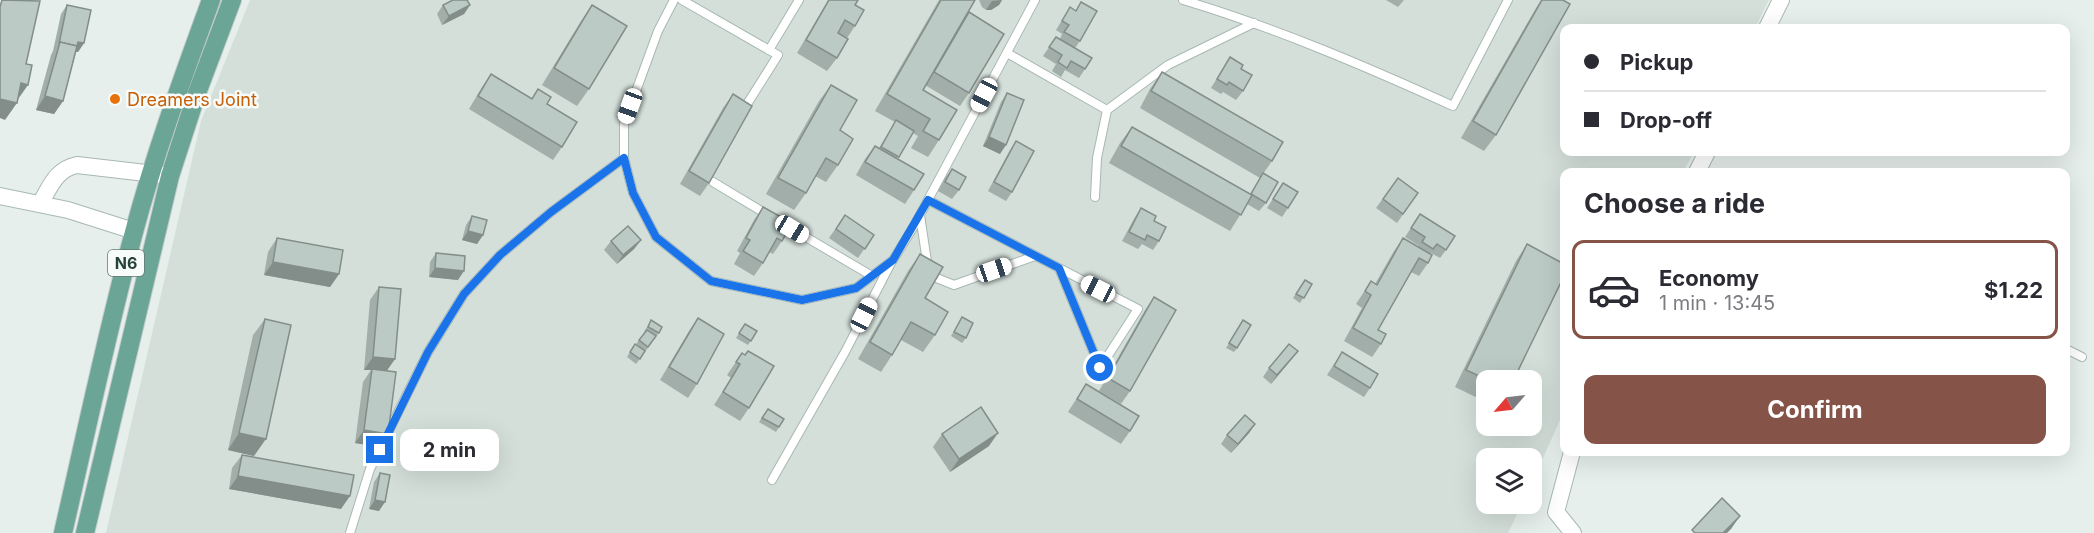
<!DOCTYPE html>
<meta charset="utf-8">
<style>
body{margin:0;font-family:Inter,sans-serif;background:#f2f2f3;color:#2b2b33;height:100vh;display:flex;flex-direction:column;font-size:22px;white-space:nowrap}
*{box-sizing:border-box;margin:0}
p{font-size:20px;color:#7c7c81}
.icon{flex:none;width:33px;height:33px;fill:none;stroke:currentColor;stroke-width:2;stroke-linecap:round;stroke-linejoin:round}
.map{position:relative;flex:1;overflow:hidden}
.details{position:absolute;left:1560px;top:168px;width:510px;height:288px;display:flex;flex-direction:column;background:#fff;border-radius:12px;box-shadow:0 6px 24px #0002}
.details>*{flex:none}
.guide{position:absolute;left:1560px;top:24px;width:510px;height:132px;border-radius:12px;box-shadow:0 6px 24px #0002;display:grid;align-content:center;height:132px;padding:0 24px;background:#fff}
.needle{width:39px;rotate:242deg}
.controls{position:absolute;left:1476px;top:370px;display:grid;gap:12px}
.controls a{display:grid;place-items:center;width:66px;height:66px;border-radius:12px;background:#fff;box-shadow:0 6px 24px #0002;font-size:30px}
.end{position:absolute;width:27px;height:27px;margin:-14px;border:8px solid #1a73e8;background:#fff;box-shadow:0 0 0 3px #fff}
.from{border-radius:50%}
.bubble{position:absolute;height:42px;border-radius:12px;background:#fff;box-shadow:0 6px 24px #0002;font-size:20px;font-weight:700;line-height:42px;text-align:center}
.car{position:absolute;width:18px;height:36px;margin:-18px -9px;border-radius:8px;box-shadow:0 0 4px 2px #0007;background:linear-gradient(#fff 24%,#345 0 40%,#fff 0 76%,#345 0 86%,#fff 0)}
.guide b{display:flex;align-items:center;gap:21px;height:57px;font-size:22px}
.guide b+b{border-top:2px solid #e1e1e2}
.guide i{width:15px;height:15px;background:#2b2b33}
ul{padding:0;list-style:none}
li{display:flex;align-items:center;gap:18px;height:99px;margin:0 12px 9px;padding:0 12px;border:3px solid transparent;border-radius:12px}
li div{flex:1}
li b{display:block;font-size:22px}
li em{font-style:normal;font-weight:700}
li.current{border-color:#855347}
li>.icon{width:54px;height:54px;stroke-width:1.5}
h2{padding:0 24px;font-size:27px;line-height:72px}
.action{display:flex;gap:12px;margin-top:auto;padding:12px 24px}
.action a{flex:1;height:69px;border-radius:12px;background:#855347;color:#fff;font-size:24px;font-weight:700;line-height:69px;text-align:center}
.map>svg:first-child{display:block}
.built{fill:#d4dfda;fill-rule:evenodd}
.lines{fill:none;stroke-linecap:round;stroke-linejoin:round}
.lane-casing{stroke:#a8b8b2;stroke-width:10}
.street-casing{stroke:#a8b8b2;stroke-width:18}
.primary-casing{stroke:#c2cac8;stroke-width:20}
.lane{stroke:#fff;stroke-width:8}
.street{stroke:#fff;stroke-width:16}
.primary{stroke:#6aa596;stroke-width:18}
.wall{fill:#a1aea9}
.shaded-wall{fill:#838d89}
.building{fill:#bbcac4;stroke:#838d89;stroke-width:1.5}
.route{stroke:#1a73e8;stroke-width:8}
.food-dot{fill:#e8710a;stroke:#f7fbf9;stroke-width:2}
.labels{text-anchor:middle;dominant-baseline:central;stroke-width:5;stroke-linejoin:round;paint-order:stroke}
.shield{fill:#f7fbf9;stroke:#637a73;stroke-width:1.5}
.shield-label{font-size:16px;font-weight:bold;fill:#24423a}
.food-label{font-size:18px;fill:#c56008;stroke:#f7fbf9;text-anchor:start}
</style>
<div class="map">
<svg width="2094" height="533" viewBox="0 0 2094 533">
<rect width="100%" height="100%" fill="#e6efeb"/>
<!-- built -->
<path class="built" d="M250,0H1769L1755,28H1564V152H1694L1683,172H1564V411L1532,483V459H1486V504H1522L1508,533H106L201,121ZM1486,381H1532V426H1486Z"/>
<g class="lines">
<!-- lane casing -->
<g class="lane-casing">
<g id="lane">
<polyline points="674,0 658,31 624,124 624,158 633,193 656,237 711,281 802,300 856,288 893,260 914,226 1035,0"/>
<polyline points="682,0 769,50 799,0"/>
<path d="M1183,0C1276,28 1365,66 1453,106L1508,0"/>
<polyline points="1007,53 1107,110 1168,65 1254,23"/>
<polyline points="744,109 778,55 769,50"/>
<polyline points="713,182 768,215"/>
<polyline points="1095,197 1097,158 1107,110"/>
<polyline points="928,200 1138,309 1100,368 1059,268"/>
<polyline points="920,215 929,275 954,285 1035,256"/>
<polyline points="782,223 872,276"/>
<polyline points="2066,349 2082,357"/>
<polyline points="772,480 845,352 891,263"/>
<polyline points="350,533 370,469 428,352 464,294 500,255 551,212 624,158"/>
</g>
</g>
<!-- street casing -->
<g class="street-casing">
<g id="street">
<polyline points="1767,28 1781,0"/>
<polyline points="1697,172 1707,152"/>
<polyline points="0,196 68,210 134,231"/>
<path d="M40,204C50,187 56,169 77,165L163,175"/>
<polyline points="1572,452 1556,512 1573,533"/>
</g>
</g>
<!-- primary casing -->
<g class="primary-casing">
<g id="primary">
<path d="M63,533C86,433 107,332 134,232C155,153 183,77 211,0"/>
<polyline points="85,533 170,176 197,93 232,0"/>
</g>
</g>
<!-- lane -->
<use href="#lane" class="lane"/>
<!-- street -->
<use href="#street" class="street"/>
<!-- primary -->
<use href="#primary" class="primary"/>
</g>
<!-- wall -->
<g class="wall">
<polygon points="828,0 858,0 855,5 855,26 847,38 837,58 827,71 797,53"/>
<polygon points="939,0 975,0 960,25 969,12 969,93 960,106 925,85 923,90 939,140 928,157 911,148 918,136 913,133 898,159 914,190 905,204 856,175 865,159 875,146 879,148 895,122 875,111"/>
<polygon points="979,0 1002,0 999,5 991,10 986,10 982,7"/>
<polygon points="1386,0 1404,0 1398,7"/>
<polygon points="1541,0 1563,0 1496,135 1484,151 1461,138 1536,8"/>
<polygon points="1081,2 1080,41 1075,48 1085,69 1079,78 1065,70 1061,77 1052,71 1056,64 1043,56 1056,37 1060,39 1062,34 1056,30 1070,7 1076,11"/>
<polygon points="67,5 84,43 78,52 76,52 63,101 54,114 36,110 51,55 53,51 61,14"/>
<polygon points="443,5 470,5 464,14 442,25 437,14"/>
<polygon points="592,5 589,89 577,106 542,85 581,21"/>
<polygon points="1230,57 1243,91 1236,100 1223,92 1221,94 1211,88"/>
<polygon points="1162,72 1272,161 1263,174 1266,203 1259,211 1247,204 1230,231 1109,163 1120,143 1132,127 1250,194 1260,178 1140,108 1150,89"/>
<polygon points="491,74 532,98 538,89 547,104 562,147 553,160 469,109 482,87"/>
<polygon points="831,85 840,130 838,165 826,182 815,176 806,193 794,210 766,194 819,101"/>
<polygon points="1007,93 1000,154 983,146 1001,102"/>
<polygon points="733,94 709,183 700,196 680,184 723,108"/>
<polygon points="1016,141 1012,192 1006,201 988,191 1010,150"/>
<polygon points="952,169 959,190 952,199 938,191 945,178"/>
<polygon points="1398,178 1418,193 1397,223 1376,208"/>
<polygon points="1283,183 1288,208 1282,217 1267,208"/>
<polygon points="763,207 782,241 773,254 769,252 763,263 754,276 734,264 740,253 737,251 754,220"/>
<polygon points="1141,208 1154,221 1159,241 1153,250 1142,244 1138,249 1122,241 1135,217"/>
<polygon points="1420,214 1446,250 1440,258 1431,253 1428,263 1419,276 1411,272 1378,330 1381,344 1372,357 1344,341 1362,308 1356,304 1371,281 1375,284 1394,251 1403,238 1418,247 1419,246 1405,237"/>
<polygon points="845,215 874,235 858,258 829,238"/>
<polygon points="472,216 483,235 477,244 462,240 466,225"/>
<polygon points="277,238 339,274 330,287 264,275 268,252"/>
<polygon points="641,240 634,249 617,264 604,250 611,241"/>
<polygon points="1527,244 1513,381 1486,381 1486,402 1455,387 1516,261"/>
<polygon points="436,253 458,280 429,277 430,262"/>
<polygon points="920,254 925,298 935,335 923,352 901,340 892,355 881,372 858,359 908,271"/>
<polygon points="1305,280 1312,284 1300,303 1293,298"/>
<polygon points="379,287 395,359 386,371 388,434 379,447 355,443 363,382 371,370 364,370 370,300"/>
<polygon points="1154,297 1130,391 1121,404 1099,391 1145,310"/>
<polygon points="962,317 966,338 962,343 951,336"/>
<polygon points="698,318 697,384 688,398 660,380 689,331"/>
<polygon points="265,319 254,456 228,450 253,335"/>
<polygon points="651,320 659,333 636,364 627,357 635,344 641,349 636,344 645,332 644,332"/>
<polygon points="745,324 757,331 748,345 736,338"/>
<polygon points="1240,325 1237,348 1234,352 1226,348"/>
<polygon points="1298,351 1271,384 1263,377 1269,368"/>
<polygon points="1342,352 1370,388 1364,397 1327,375"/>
<polygon points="742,353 749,408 740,421 714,405 731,378 727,375"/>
<polygon points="1086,384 1130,431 1121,444 1068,412"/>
<polygon points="768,409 784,419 776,432 759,422"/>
<polygon points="1255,424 1249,433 1231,453 1221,444 1227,435"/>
<polygon points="942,434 989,446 950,472 933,447"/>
<polygon points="454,448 467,464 464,469 450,468 451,453"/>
<polygon points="242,455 341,509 229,489 232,468"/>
<polygon points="380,473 379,511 369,509 374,482"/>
</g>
<!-- shaded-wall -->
<g class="shaded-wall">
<polygon points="1002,0 999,5 991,10 986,10 992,1"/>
<polygon points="470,5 464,14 442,25 449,16"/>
<polygon points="78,42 84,43 78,52 74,51"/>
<polygon points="21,83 28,85 16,102"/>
<polygon points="45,96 63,101 54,114 36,110"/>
<polygon points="0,99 17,103 5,120 0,118"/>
<polygon points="989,137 1006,145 1000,154 983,146"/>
<polygon points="468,231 483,235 477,244 462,240"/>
<polygon points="641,240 634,249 617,264 623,255"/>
<polygon points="273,262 339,274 330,287 264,275"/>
<polygon points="435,268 464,271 458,280 429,277"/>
<polygon points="1298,351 1291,360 1271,384 1277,375"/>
<polygon points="373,357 395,359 386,372 372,369 371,370 364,370"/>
<polygon points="1255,424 1249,433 1231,453 1238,444"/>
<polygon points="364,430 388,434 379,447 355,443"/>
<polygon points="239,433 266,439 254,456 228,450"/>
<polygon points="998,433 989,446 950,472 959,459"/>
<polygon points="453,464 467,464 464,469 450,468"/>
<polygon points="238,476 350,496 341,509 229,489"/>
<polygon points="375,500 385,502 379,511 369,509"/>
<polygon points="1740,516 1731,529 1727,533 1723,533"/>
</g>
<!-- building -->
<g class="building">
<polygon points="2,0 40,1 26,64 32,65 28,85 21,83 17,103 0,99 0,7"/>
<polygon points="453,0 467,0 470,5 449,16 443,5"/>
<polygon points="829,0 858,0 855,5 864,10 855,26 845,20 838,33 848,39 837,58 806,40"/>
<polygon points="941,0 975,0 923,90 957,110 939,140 923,131 930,119 887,94"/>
<polygon points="1542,0 1563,0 1570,4 1496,135 1473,121"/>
<polygon points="1081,2 1097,11 1080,41 1064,32 1069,25 1062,21 1070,7 1076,11"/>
<polygon points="67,5 91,10 84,43 78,42 77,46 60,42 59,44"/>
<polygon points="592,5 627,26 589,89 554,68"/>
<polygon points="969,12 1004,34 969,93 934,72"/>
<polygon points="1056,37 1092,58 1085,69 1071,61 1067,68 1058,62 1062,55 1049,47"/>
<polygon points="60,42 77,46 63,101 45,96"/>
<polygon points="1230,57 1243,65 1241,69 1252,75 1243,91 1229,82 1227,85 1217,79"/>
<polygon points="1162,72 1283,142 1272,161 1151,91"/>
<polygon points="491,74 532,99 538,89 551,97 547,104 577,122 562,147 478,96"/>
<polygon points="831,85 857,100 840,130 853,139 838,165 826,158 806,193 778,178"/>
<polygon points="1007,93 1024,100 1006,145 989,137"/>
<polygon points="733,94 752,106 709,183 689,171"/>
<polygon points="896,120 914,131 899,157 881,147"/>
<polygon points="1132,127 1252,195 1241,215 1121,146"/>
<polygon points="1016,141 1034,151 1012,192 994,182"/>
<polygon points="875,146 924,174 914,190 865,162"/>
<polygon points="952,169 966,177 959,190 945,182"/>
<polygon points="1263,173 1278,182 1266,203 1251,194"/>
<polygon points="1398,178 1418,193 1403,214 1383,199"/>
<polygon points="1283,183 1298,192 1288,208 1273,199"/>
<polygon points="763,207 792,223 782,241 777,238 763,263 743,251 750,240 746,238"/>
<polygon points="1141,208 1156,216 1154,221 1166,227 1159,241 1147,235 1145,240 1129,232"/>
<polygon points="1420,214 1455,236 1446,250 1437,244 1433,249 1422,242 1425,237 1411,228"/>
<polygon points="845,215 874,235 865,249 836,229"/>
<polygon points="472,216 487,220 483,235 468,231"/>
<polygon points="628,226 641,240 623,255 611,241"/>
<polygon points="277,238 343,250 339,274 273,262"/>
<polygon points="1403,238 1432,255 1428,263 1419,258 1378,330 1386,334 1381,344 1353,328 1371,295 1365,291 1371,281 1377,285"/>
<polygon points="1527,244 1564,264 1564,276 1513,381 1490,381 1466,370"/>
<polygon points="436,253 465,256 464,271 435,268"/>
<polygon points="920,254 943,267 925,298 948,312 935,335 911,322 892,355 870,342"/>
<polygon points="1305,280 1312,284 1304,298 1296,294"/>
<polygon points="379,287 401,289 395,359 373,357"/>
<polygon points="1154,297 1176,310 1130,391 1108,378"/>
<polygon points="962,317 973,323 966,338 954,332"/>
<polygon points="698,318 724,334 697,384 669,367"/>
<polygon points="265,319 291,325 266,439 239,433"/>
<polygon points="651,320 662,327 659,333 648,327"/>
<polygon points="1243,320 1251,325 1237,348 1229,343"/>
<polygon points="745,324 757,331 751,341 739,333"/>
<polygon points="647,330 656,336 648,347 639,340"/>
<polygon points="635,344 645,351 640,359 630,352"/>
<polygon points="1289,344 1298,351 1277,375 1269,368"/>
<polygon points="748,351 774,366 749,408 723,392 740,364 736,362 742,353 745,355"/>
<polygon points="1342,352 1378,374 1370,388 1334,366"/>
<polygon points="372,369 396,372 388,434 364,430"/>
<polygon points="1086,384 1139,416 1130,431 1077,399"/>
<polygon points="981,407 998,433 959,459 942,434"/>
<polygon points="768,409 784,419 779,427 762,418"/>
<polygon points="1245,415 1255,424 1238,444 1227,435"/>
<polygon points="454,448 468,449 467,464 453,464"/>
<polygon points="242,455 354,475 350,496 238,476"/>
<polygon points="380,473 390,475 385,502 375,500"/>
<polygon points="1722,498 1740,516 1723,533 1695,533 1692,530"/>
</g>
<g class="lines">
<!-- route -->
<polyline class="route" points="380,450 428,352 464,294 500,255 551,212 624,158 633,193 656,237 711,281 802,300 856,288 893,260 928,200 1059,268 1100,368"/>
</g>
<!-- markers -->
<circle class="food-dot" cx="115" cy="99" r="6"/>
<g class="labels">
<!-- shield labels -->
<rect class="shield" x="108" y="250" width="36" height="26" rx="4.5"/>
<g class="shield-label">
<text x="126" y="263">N6</text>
</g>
<!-- food labels -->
<g class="food-label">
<text x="127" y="99">Dreamers Joint</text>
</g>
</g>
</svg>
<div class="controls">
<a><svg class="needle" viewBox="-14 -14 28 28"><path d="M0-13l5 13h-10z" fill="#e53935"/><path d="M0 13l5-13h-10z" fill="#7c7c81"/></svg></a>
<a><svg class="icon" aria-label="layers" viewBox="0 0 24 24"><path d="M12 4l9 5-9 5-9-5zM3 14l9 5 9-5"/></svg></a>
</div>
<i class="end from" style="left:1100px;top:368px"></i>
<i class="end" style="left:380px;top:450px"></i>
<div class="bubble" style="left:400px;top:429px;width:99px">2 min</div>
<i class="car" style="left:984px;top:95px;rotate:208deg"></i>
<i class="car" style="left:630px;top:106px;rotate:200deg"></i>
<i class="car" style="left:792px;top:229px;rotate:121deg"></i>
<i class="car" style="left:994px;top:270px;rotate:71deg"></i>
<i class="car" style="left:1098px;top:289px;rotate:297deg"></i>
<i class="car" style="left:864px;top:315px;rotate:27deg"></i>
<div class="guide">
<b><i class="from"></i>Pickup</b>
<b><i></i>Drop-off</b>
</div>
<section class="details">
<h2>Choose a ride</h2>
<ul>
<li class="current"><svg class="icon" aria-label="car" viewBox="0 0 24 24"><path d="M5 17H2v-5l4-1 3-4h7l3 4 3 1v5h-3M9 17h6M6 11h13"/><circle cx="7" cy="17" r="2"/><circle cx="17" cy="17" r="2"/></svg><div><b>Economy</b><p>1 min · 13:45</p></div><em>$1.22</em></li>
</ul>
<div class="action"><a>Confirm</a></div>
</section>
</div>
